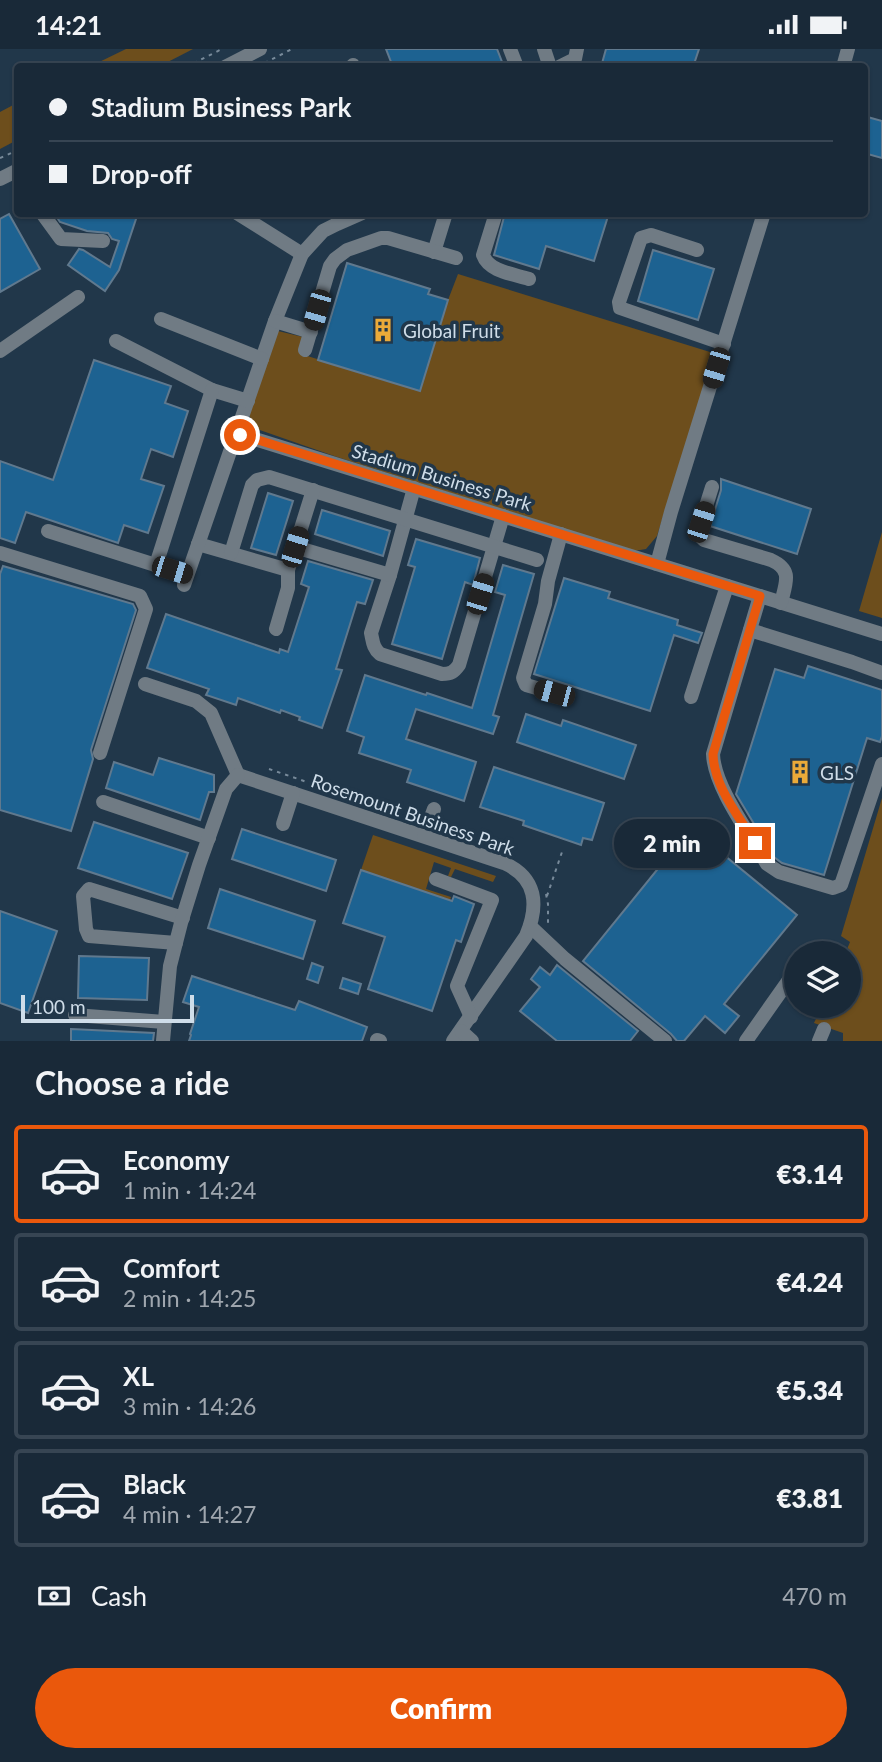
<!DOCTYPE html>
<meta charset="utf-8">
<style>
body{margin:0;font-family:Lato,sans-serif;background:#263543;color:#f1f3f6;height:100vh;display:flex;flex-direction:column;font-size:26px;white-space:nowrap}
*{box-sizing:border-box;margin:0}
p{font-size:23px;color:#9fa6ae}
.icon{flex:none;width:38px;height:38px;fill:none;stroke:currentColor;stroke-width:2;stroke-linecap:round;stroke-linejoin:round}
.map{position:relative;height:992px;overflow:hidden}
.sheet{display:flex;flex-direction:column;background:#192938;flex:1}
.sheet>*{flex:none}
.top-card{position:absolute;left:14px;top:14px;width:854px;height:154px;border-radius:7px;box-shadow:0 2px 5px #0004,0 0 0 2px #374553;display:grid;align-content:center;height:154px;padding:0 35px;background:#192938}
.fabs{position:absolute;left:784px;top:892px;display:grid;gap:14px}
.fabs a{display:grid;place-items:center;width:77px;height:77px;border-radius:50%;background:#192938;box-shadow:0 2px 5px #0004,0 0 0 2px #374553;font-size:35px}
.scale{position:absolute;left:21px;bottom:18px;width:173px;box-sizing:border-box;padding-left:7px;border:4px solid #cfdde9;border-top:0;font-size:19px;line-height:24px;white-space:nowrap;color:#cfdde9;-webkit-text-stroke:5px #21374a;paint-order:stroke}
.end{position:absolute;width:32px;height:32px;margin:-16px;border:9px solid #ea580c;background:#fff;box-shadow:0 0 0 4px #fff}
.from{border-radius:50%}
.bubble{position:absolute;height:49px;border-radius:24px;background:#192938;box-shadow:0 2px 5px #0004,0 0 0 2px #374553;font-size:23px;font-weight:800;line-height:49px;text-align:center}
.car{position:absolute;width:21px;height:42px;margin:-21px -10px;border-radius:9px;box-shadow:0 0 5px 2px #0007;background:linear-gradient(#222 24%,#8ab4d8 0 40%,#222 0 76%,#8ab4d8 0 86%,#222 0)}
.top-card b{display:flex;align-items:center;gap:24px;height:66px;font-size:26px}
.top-card b+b{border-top:2px solid #374553}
.top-card i{width:18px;height:18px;background:#f1f3f6}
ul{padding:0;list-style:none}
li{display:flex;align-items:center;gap:21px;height:98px;margin:0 14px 10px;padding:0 21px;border:4px solid #374553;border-radius:7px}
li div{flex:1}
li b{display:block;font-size:26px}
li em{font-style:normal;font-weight:800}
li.active{border-color:#ea580c}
li>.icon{width:63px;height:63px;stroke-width:1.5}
h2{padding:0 35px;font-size:32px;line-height:84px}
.pay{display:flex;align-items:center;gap:18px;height:77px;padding:0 35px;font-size:26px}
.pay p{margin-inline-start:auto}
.primary-button{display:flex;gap:14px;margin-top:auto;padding:14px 35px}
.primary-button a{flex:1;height:80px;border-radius:42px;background:#ea580c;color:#fff;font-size:28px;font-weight:800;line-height:80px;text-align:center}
.status{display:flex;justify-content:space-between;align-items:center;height:49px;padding:0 35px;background:#192938;direction:ltr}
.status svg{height:19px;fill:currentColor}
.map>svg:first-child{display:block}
.green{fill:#6d4e1c}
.building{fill:#1d6291;stroke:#60798e;stroke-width:2}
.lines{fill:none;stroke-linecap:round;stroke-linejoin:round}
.path{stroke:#788a9a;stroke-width:2;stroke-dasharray:3.5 5;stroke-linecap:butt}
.minor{stroke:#707b84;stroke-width:14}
.route{stroke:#ea580c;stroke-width:9}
.labels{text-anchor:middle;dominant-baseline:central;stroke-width:7;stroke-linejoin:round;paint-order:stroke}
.poi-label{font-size:19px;fill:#cfdde9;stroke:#21374a;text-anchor:start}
.street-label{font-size:19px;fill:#cfdde9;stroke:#21374a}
</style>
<div class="status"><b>14:21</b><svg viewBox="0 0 49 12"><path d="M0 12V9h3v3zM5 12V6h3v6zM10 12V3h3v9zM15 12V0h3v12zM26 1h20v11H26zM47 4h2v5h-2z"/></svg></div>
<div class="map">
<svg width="882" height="992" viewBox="0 0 882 992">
<rect width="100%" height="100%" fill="#21374a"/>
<!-- green -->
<g class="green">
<polygon points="126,0 193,0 160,17 91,17"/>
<polygon points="17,54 17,91 0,100 0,63"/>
<polygon points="458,225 710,303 712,307 712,311 657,487 646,500 634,502 337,408 254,379 249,365 278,282 303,288 301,305 420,342 448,251"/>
<polygon points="882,483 882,569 859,562"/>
<polygon points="882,749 882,992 843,992 843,984 814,974 822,957 849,957 849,905 845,905 850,893 841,887"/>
<polygon points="373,786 496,827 493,833 455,820 451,828 448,827 451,819 434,813 426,840 451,848 450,851 361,821"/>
</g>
<!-- building -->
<g class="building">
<polygon points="386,0 497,0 504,18 393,18"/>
<polygon points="606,0 699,0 693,18 601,18"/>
<polygon points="864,67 882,72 882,109 864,104"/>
<polygon points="54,164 138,164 119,221 105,242 68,216 79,200 83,201 110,218 119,192 112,190 108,184 87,182 60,173"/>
<polygon points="505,164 609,164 594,212 546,197 539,220 494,206"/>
<polygon points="9,165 40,220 0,243 0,170"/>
<polygon points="653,201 714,220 698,271 638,252"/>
<polygon points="347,214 430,240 428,245 448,251 420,342 318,311"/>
<polygon points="94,311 171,337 165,354 188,362 173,408 151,400 141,430 164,437 148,484 124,476 118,494 26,463 15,494 0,489 0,412 53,431"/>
<polygon points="721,430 811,460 797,505 710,477 721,441"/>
<polygon points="268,444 293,452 276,506 251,499"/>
<polygon points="322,461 390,482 383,507 315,485"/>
<polygon points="416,490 480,509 473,536 465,533 442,610 392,595 415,518 408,516"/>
<polygon points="308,512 373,531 365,555 357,553 336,620 342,621 322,679 299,671 300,668 281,661 280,664 238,649 236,656 206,646 209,640 147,619 166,565 279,604 280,600 288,603 309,538 301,535"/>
<polygon points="503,516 534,525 493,666 499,668 493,685 416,660 406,690 476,713 464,752 407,733 411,721 359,704 364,688 347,682 365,626 426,646 427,644 472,659 505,546 495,543"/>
<polygon points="3,517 133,555 136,561 91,701 93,710 71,782 0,761 0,525"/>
<polygon points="564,529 610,543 608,549 678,571 677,576 702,584 698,594 674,586 650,662 534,625"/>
<polygon points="808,617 882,641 882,687 880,693 867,689 824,826 782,814 774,808 736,745 775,620 804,629"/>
<polygon points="526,665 561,677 563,671 636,696 624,730 517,693"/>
<polygon points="159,709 214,726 214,743 209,743 200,771 106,739 114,713 153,726"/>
<polygon points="494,718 604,754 592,791 583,789 581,796 523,776 524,772 480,758"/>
<polygon points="94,773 188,804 172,850 78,819"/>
<polygon points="691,779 797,866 724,955 739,967 725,984 705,967 684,992 677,992 671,985 583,912"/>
<polygon points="242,780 336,811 326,842 232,810"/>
<polygon points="361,821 452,852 454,847 474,855 461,893 456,891 432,962 368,940 385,888 343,874"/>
<polygon points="220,840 315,872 303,910 208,879"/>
<polygon points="0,862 57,882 28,964 0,954"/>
<polygon points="79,907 149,909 147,951 78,949"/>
<polygon points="312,914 323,918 318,934 307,930"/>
<polygon points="557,916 638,982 630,992 557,992 520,962 540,938 531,930 540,918 550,926"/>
<polygon points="192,927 295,961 299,952 367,978 362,992 189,992 191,986 190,985 199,958 183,953"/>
<polygon points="343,929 361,935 358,945 340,939"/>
<polygon points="71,980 154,984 153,992 71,992"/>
</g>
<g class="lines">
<!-- path -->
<g class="path">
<polyline points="186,18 222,0"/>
<polyline points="257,18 292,0"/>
<polyline points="0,109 18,101"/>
<polyline points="269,720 368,754"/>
<polyline points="546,845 548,855 548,874"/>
<polyline points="547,847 562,803"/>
</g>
<!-- minor -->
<g class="minor">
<polyline points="510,0 517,18"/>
<polyline points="544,0 550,18"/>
<polyline points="353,16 354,18"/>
<polyline points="225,18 260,0"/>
<polyline points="559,18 575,10 577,0"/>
<polyline points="843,18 848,0"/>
<polyline points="0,130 18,121"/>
<polyline points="42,164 61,190 103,192"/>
<polyline points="237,164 302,205"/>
<polyline points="362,164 337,175 323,182 302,205 275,272 242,368 241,375 244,384 258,391 882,585"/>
<path d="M496,164L483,206C489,223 514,225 529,230"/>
<polyline points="697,201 651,186 641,189 619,253 620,259 724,295"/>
<polyline points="434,203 446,164"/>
<polyline points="161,270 262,310"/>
<polyline points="275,272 311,283"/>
<polyline points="116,292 212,341 248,352"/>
<polyline points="305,301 330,217 335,210 347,201 381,189 388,189 456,209"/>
<polyline points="0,302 78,248"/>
<path d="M712,438L701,473L700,487L704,491L771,511C793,521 786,533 781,554"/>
<path d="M414,439L390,526L371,584C373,593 373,599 380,605L442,625C451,625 454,623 459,616L503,467"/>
<polyline points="48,482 187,526"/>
<polyline points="198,495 288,521"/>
<polyline points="295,498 390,526"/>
<polyline points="0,504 140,547 146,560 100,704"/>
<polyline points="231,504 252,436 257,431 269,428 537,511"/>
<polyline points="657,515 671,463 764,164"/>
<polyline points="156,516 212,341"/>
<polyline points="184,536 234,391 244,384"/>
<path d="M760,547L713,705C714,738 750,785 767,815L779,823L833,839L841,836L882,715"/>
<polyline points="276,580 288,539 288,521 313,441"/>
<polyline points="750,581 852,613 882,624"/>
<polyline points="145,635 196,652 211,664 238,726"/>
<polyline points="554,644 526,636 523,629 545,555 548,532 561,485"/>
<polyline points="691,648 727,537"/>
<path d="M238,726L504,814C537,829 539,856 526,887L453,992"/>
<polyline points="103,753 209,789"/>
<polyline points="283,775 293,744"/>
<polyline points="424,787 434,760"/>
<polyline points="436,830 492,851 457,937 471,968"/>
<polyline points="530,877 565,910 665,992"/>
<polyline points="176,894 89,887 86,880 83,847 89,840 183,869"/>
<polyline points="75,966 164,973"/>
<polyline points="461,982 472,992"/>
<polyline points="377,991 380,992"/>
<polyline points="163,992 170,917 181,874 199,816 226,740 238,726"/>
<polyline points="746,992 796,921"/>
<polyline points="819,992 824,980"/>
</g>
</g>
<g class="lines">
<!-- route -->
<path class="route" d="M240,386L244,384L258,391L760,547L713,705C714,738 739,767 755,794"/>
</g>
<!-- icons -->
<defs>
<g id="building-bare" transform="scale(1.89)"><path d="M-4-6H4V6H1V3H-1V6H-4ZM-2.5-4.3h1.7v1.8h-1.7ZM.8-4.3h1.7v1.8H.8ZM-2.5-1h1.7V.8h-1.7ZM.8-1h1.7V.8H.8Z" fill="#ebaa39" stroke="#21374a" stroke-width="2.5" paint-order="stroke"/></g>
</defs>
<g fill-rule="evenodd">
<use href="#building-bare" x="383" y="281"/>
<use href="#building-bare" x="800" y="723"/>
</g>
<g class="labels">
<!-- poi labels -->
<g class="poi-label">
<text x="403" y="281">Global Fruit</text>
<text x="820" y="723">GLS</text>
</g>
<!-- street labels -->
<g class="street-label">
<text transform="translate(442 428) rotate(17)">Stadium Business Park</text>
<text transform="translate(413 765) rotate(19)">Rosemount Business Park</text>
</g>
</g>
</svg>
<div class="fabs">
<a><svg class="icon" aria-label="layers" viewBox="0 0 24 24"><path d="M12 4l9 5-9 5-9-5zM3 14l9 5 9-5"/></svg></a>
</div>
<div class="scale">100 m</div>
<i class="end from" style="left:240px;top:386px"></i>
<i class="end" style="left:755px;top:794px"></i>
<div class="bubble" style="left:614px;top:770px;width:116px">2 min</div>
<i class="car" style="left:317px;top:261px;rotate:196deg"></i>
<i class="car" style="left:716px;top:319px;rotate:197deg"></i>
<i class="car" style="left:701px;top:473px;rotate:18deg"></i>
<i class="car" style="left:295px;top:498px;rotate:17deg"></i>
<i class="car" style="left:172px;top:521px;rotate:107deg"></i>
<i class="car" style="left:480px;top:545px;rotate:17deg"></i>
<i class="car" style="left:554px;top:644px;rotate:285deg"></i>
<div class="top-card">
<b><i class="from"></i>Stadium Business Park</b>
<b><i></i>Drop-off</b>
</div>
</div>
<section class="sheet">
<h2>Choose a ride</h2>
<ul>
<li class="active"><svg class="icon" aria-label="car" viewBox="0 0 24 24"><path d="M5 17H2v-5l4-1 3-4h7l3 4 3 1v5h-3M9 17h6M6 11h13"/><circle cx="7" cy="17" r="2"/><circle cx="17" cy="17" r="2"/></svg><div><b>Economy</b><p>1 min · 14:24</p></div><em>€3.14</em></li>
<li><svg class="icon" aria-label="car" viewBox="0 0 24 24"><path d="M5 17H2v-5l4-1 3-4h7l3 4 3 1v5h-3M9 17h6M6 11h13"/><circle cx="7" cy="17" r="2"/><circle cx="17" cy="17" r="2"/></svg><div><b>Comfort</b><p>2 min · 14:25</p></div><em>€4.24</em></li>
<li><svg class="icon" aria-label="car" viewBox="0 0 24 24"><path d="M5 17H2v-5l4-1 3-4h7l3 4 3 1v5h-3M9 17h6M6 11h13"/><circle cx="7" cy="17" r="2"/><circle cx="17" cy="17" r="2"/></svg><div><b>XL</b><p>3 min · 14:26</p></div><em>€5.34</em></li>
<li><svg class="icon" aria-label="car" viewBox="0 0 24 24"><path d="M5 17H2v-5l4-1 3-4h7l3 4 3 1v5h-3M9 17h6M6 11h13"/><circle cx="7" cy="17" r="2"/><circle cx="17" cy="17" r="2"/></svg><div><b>Black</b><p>4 min · 14:27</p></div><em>€3.81</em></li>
</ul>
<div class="pay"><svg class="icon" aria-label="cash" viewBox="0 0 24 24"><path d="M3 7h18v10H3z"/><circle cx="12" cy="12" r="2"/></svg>Cash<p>470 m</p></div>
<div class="primary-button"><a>Confirm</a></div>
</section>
